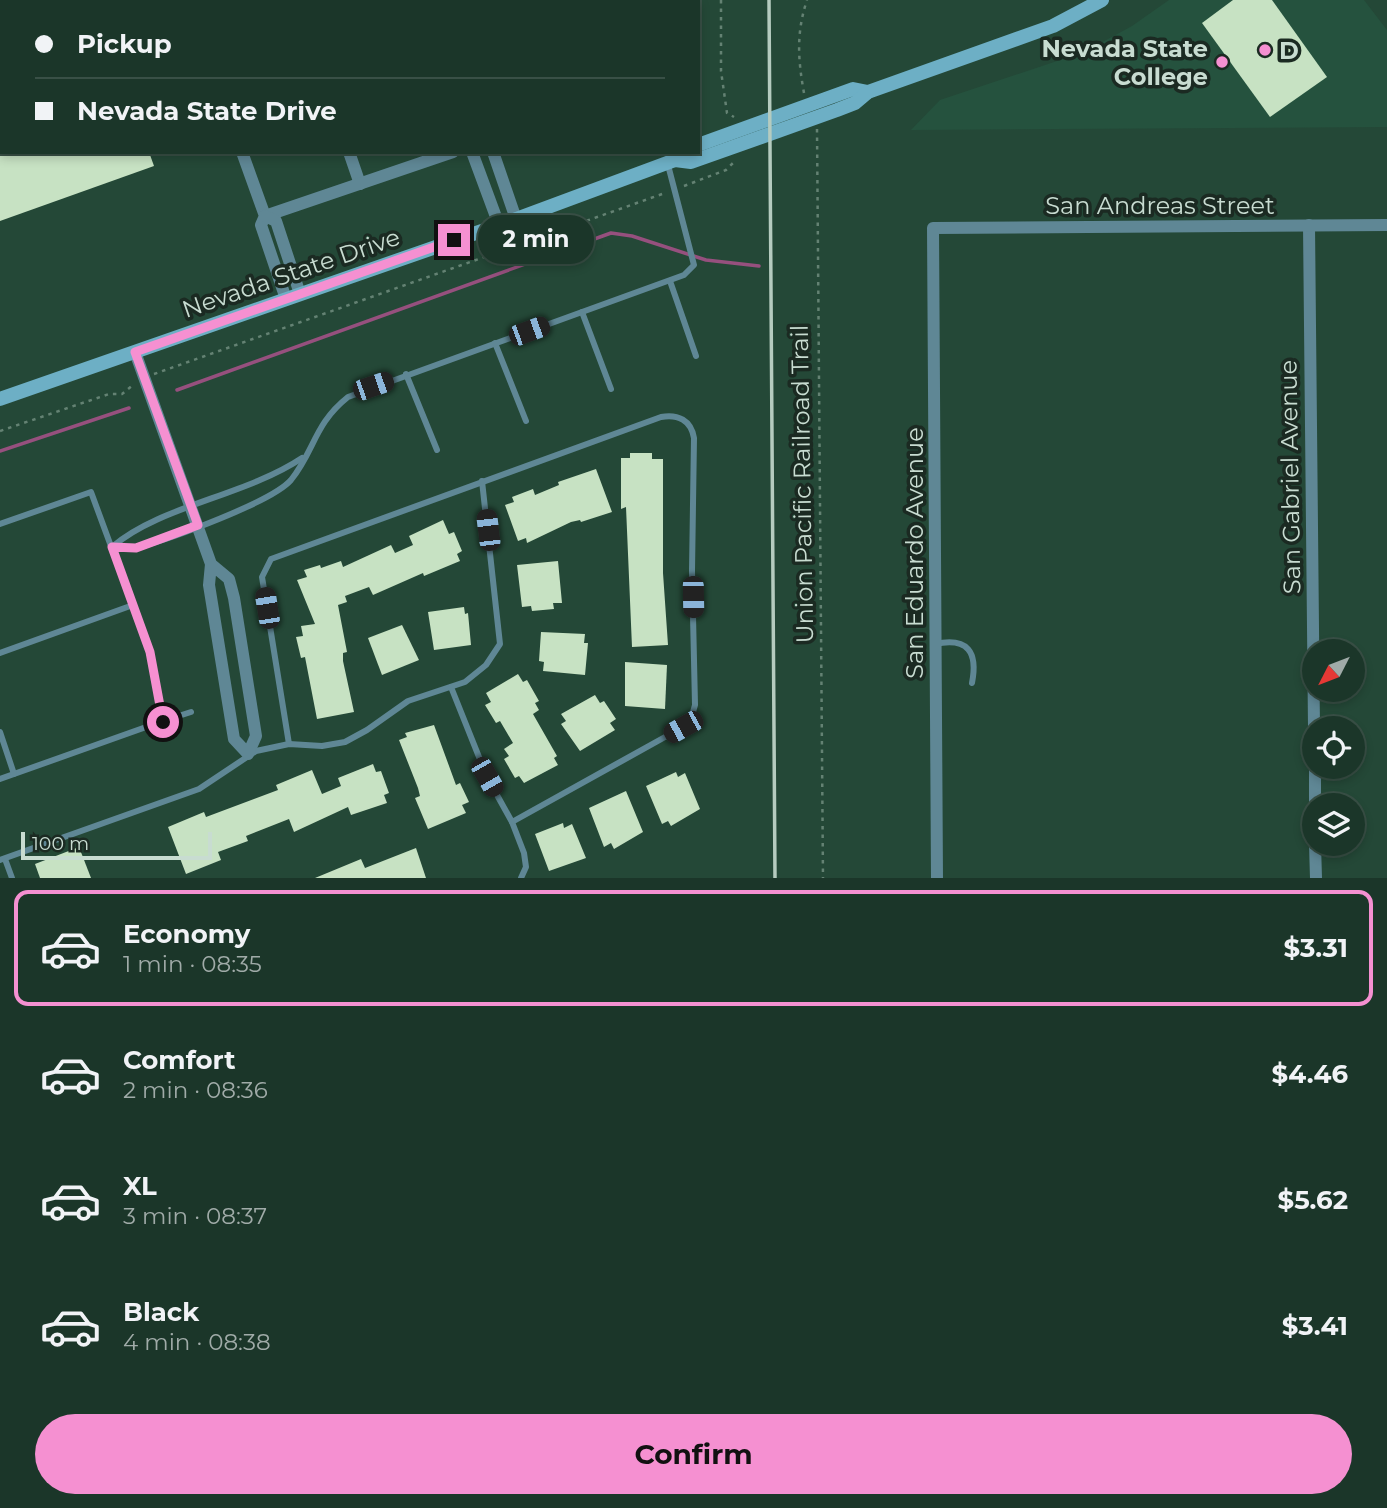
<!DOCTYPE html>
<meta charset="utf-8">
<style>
body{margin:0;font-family:Montserrat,sans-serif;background:#284135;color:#f1f3f6;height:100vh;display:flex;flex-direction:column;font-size:26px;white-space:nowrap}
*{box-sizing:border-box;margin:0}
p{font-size:23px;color:#a0aba8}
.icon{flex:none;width:38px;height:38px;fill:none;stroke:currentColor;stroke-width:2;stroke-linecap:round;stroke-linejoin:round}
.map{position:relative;height:878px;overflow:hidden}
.details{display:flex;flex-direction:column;background:#1b3629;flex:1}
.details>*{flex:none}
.hud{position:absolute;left:0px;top:0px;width:700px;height:154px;box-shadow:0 4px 10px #0003,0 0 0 2px #395046;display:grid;align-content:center;height:154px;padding:0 35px;background:#1b3629}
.needle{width:46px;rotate:228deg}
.fabs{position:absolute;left:1302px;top:639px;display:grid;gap:14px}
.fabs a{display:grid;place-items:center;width:63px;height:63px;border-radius:50%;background:#1b3629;box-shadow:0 4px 10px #0003,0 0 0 2px #395046;font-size:35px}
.scale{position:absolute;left:21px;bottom:18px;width:191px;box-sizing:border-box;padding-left:7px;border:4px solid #c8dcd1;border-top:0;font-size:19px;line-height:24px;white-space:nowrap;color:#c8dcd1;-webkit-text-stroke:5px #1b2a22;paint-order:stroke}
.end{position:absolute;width:32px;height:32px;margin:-16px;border:9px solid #f590d1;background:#111;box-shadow:0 0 0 4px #111}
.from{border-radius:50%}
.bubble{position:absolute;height:49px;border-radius:24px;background:#1b3629;box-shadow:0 4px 10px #0003,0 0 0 2px #395046;font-size:23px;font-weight:700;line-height:49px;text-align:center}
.car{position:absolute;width:21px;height:42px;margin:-21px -10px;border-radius:9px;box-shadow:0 0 5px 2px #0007;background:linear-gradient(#222 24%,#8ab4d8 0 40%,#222 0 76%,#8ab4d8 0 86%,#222 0)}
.hud b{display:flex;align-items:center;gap:24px;height:66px;font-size:26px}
.hud b+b{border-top:2px solid #395046}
.hud i{width:18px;height:18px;background:#f1f3f6}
ul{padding:12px 0 0;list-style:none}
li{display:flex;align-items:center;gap:21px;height:116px;margin:0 14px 10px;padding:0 21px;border:4px solid transparent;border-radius:14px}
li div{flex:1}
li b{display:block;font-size:26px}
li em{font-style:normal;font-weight:700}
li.current{border-color:#f590d1}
li>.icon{width:63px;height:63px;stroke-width:1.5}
.button{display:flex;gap:14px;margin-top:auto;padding:14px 35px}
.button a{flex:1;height:80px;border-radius:42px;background:#f590d1;color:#111;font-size:28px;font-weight:700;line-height:80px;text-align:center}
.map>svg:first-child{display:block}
.built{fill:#25523e}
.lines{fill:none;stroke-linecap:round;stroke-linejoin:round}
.stream{stroke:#96507e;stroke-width:3.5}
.building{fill:#c7e2c3}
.path{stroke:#648273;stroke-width:2.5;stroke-dasharray:3.5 5;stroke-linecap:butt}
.lane{stroke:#5f8795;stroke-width:6}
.street{stroke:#5f8795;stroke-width:12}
.secondary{stroke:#6dafc5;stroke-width:14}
.rail{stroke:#b5cbbf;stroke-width:3.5}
.route{stroke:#f590d1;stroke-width:9}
.poi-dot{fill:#f590d1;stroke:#1b2a22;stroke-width:2.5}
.labels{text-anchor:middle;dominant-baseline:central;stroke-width:7;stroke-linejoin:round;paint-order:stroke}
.poi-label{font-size:24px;font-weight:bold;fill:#c8dcd1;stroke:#1b2a22;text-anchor:end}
.street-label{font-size:24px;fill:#c8dcd1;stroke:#1b2a22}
</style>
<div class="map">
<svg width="1387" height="878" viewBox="0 0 1387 878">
<rect width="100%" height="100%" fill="#244837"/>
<!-- built -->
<polygon class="built" points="1169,0 1364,0 1387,30 1387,127 911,130 940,100 1084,52 1132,26"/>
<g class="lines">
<!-- stream -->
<g class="stream">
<polyline points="177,390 611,233 632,236 706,260 759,266"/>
<polyline points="0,451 129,408"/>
</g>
</g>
<!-- building -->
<g class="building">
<polygon points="1233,0 1272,0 1327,77 1270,117 1202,23"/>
<polygon points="0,152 149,152 154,166 0,221"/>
<polygon points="630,453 652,453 652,459 663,459 663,573 668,645 632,647 626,507 621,509 621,458 630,458"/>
<polygon points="596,469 612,512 581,522 580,520 571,522 527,543 526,538 518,541 505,505 514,502 512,497 533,489 535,495 559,485 558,482"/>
<polygon points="443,520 449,534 454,532 462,551 457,554 460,561 424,576 423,573 373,595 369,587 345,596 347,602 338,605 347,652 343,653 343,661 354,712 317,719 305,657 301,658 296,637 303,636 301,626 315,624 297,580 307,577 304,570 320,565 321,568 341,561 343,567 391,545 395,553 413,545 409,536"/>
<polygon points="558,561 562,603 553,603 554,609 532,611 531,606 522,607 517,565"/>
<polygon points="464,607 465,614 468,613 471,645 434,650 428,612"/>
<polygon points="402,625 419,660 382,675 368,638"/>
<polygon points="541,632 585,634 584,643 588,643 585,675 543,671 544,662 539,661"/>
<polygon points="625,662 667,665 665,709 625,706"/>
<polygon points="518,674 523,682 527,680 539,701 535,703 539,710 533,714 557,756 554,758 558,765 524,783 519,776 515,778 504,759 509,756 504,749 513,743 500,721 496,723 485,705 491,702 486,693"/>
<polygon points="595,695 600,703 604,701 616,719 610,723 615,730 580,751 561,724 566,721 561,714"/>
<polygon points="434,725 456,785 460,783 469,802 462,805 466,813 428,829 415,798 420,796 418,788 399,740 407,737 405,733"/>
<polygon points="373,764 376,772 381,771 389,793 384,795 387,803 351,815 348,807 294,832 289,819 246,836 248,841 218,852 221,860 186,874 168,827 204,812 206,817 278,790 276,785 312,770 322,794 341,786 338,778"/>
<polygon points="676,772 678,777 685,773 700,809 671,826 668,821 662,824 646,786"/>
<polygon points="626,791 643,832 614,849 611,843 604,847 589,808"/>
<polygon points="563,823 564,828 572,824 586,858 549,871 535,834"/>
<polygon points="79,847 91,878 40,878 35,864"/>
<polygon points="416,848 426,878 315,878 361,859 365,868"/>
</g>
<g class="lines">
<!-- path -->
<g class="path">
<polyline points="721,0 721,71 727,113 734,117"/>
<path d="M804,93C798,60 796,33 807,0"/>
<polyline points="817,129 823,878"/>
<polyline points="684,186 726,170 734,162"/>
<polyline points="154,374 665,193"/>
<polyline points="0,431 109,394 122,394 133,385"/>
</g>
<!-- lane -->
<g class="lane">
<polyline points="670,281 696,356"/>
<polyline points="582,312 611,389"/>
<polyline points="495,343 526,421"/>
<polyline points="406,374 437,450"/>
<polyline points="0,524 91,492 150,652 163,721 0,779"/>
<path d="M112,547C121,547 131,549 139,547C170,539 272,502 291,480C315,450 314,424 348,397L684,275L694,265L668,165"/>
<path d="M112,547C159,506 245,496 302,458"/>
<path d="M935,644C968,637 978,652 972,683"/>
<polyline points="0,653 133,605"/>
<polyline points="451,687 487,777 512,822 524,853 526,867 521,878"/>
<polyline points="163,721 191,712"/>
<polyline points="0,732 14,774"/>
<path d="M289,744L262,577L271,559L661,417C678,414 691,420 694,438L692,571L695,705L691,719L683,727L512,822"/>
<polyline points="5,859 12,878"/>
<polyline points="0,860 199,789 256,751 289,744 322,746 345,742 367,730 408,701 465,682 486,665 500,644 482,481"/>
</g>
<!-- street -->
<g class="street">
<polyline points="187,0 188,2"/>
<polyline points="295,0 295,2"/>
<polyline points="402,0 403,2"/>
<polyline points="535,0 535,2"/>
<polyline points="637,0 637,2"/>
<polyline points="242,152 265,216 261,225 286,299"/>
<polyline points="349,152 360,184"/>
<polyline points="472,152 499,225"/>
<polyline points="493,152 516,219"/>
<polyline points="265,216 453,152"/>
<polyline points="265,216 276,221 300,294"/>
<polyline points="1309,225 1314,728"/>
<polyline points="135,352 211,564 209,585 234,739 248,754 256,736 234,598 229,579 211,564"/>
<polyline points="1315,766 1315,805"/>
<polyline points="1315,844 1316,878"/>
<polyline points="937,878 933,228 1387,225"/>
</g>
<!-- secondary -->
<g class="secondary">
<polyline points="698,145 853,89 868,92"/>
<polyline points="675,160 691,162 837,110 855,103 868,92 1053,26 1102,0"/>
<polyline points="0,399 516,219 675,160 685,152"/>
</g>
<!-- rail -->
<polyline class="rail" points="769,0 775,878"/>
</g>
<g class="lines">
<!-- route -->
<polyline class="route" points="163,722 150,652 112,547 136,548 198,525 135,352 454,240"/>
</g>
<!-- markers -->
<g class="poi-dot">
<circle cx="1265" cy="50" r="7"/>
<circle cx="1222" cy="62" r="7"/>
</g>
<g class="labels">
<!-- poi labels -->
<g class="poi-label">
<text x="1208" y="48">Nevada State<tspan x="1208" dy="28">College</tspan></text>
<text x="1279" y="50" text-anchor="start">D</text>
</g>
<!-- street labels -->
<g class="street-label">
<text x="1160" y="205">San Andreas Street</text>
<text transform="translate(291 273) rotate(-19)">Nevada State Drive</text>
<text transform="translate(1290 477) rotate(-91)">San Gabriel Avenue</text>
<text transform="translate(802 484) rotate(-91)">Union Pacific Railroad Trail</text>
<text transform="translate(914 553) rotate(-90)">San Eduardo Avenue</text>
</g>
</g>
</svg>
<div class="fabs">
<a><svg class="needle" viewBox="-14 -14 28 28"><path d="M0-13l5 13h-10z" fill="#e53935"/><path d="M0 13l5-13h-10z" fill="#a0aba8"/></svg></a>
<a><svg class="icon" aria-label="locate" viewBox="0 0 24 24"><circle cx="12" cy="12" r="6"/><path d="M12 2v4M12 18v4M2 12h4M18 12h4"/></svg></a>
<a><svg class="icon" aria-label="layers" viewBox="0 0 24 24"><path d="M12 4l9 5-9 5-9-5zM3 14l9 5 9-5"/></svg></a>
</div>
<div class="scale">100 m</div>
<i class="end from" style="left:163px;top:722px"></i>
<i class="end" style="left:454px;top:240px"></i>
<div class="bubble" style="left:478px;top:215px;width:116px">2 min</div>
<i class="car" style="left:529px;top:331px;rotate:70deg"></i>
<i class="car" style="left:373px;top:386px;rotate:71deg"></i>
<i class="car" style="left:488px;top:530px;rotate:353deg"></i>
<i class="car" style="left:693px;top:597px;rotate:179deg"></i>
<i class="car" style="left:267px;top:608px;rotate:351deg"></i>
<i class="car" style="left:683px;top:727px;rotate:241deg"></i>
<i class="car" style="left:487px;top:777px;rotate:150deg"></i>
<div class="hud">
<b><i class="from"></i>Pickup</b>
<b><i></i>Nevada State Drive</b>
</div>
</div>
<section class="details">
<ul>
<li class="current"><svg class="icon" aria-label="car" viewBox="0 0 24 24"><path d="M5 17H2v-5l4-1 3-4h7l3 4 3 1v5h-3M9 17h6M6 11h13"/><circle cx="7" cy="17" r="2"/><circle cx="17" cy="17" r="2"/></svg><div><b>Economy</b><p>1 min · 08:35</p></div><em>$3.31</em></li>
<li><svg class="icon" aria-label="car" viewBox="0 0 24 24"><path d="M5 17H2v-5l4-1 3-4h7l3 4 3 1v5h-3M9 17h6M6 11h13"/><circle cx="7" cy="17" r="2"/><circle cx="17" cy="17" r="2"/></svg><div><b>Comfort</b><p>2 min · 08:36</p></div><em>$4.46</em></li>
<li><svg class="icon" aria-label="car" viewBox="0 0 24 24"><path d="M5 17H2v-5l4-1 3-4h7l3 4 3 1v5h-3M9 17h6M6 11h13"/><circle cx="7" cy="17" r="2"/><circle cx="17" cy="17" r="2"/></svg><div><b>XL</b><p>3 min · 08:37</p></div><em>$5.62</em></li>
<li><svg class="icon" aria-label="car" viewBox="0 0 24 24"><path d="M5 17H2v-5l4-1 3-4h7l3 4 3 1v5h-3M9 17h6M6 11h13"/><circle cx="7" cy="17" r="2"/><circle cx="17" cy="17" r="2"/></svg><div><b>Black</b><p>4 min · 08:38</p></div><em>$3.41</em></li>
</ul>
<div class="button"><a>Confirm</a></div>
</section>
